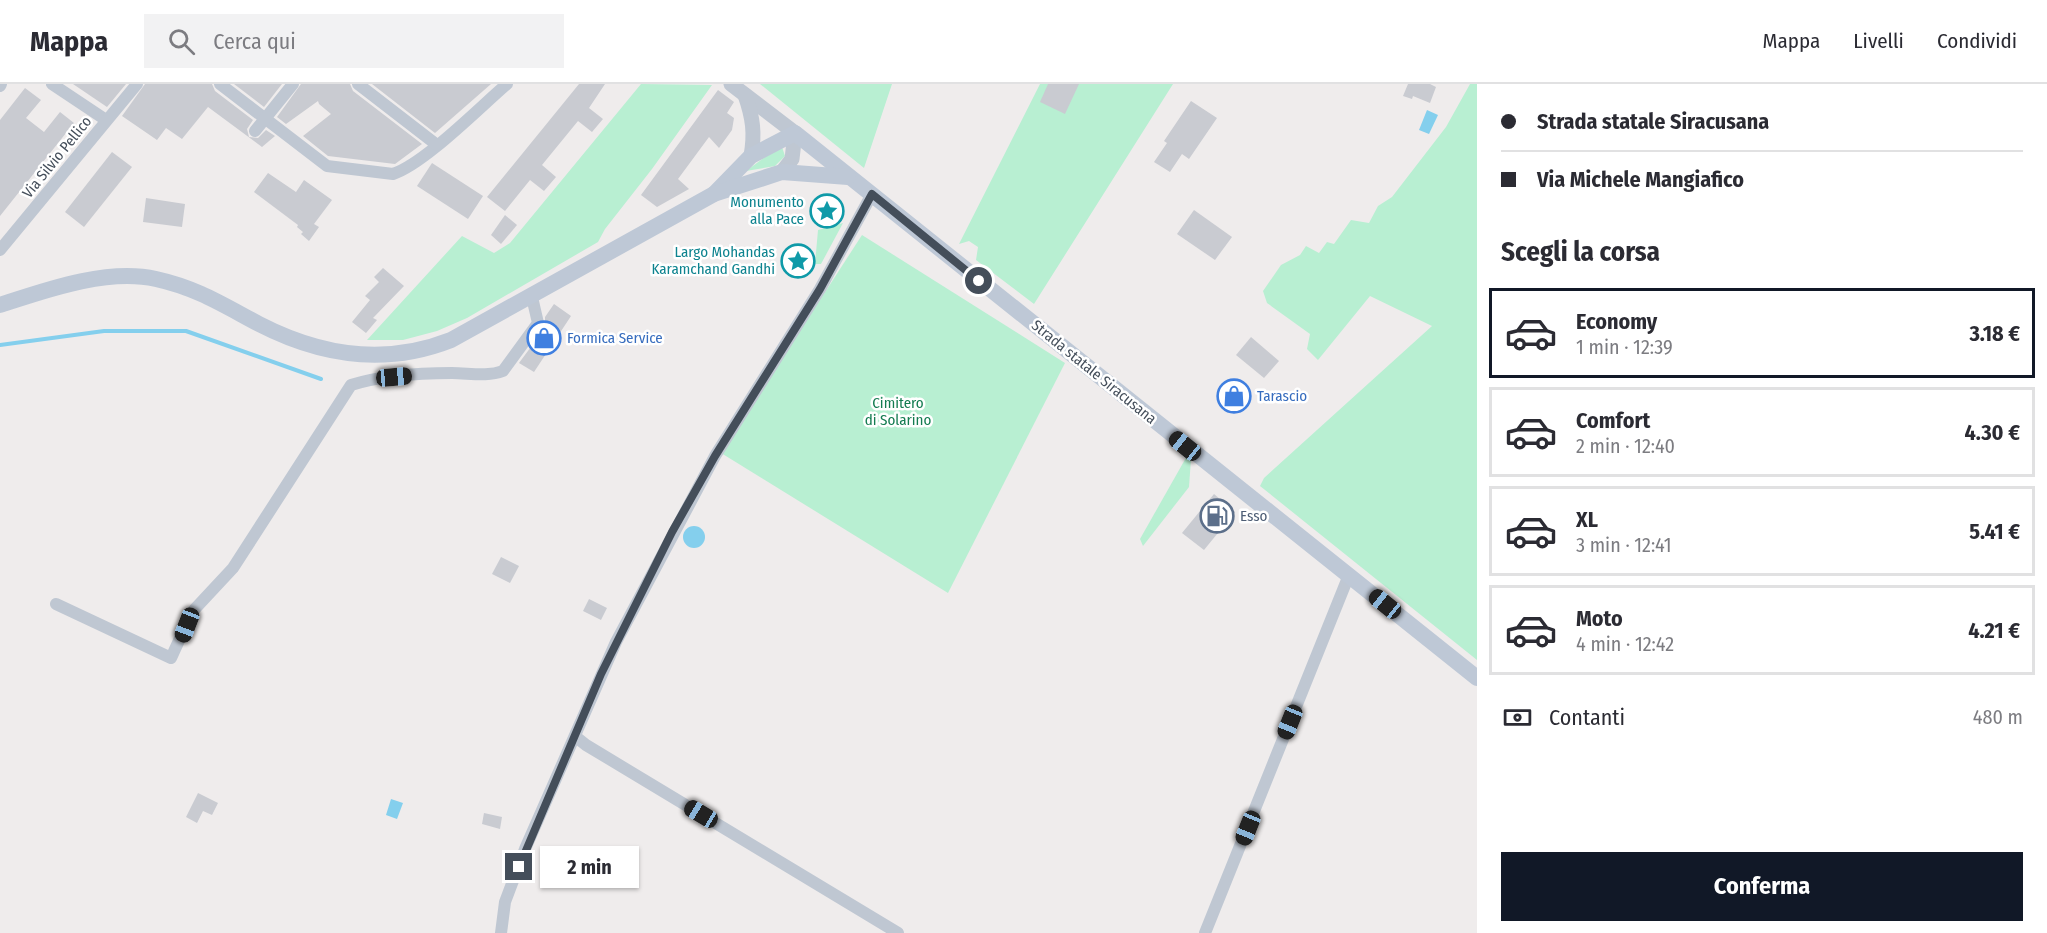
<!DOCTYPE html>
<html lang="it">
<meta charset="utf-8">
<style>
body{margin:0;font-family:"Fira Sans Condensed",sans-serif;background:#f2f2f3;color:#2b2b33;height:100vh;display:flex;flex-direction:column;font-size:22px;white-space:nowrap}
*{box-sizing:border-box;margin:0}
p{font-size:20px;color:#7c7c81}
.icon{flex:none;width:33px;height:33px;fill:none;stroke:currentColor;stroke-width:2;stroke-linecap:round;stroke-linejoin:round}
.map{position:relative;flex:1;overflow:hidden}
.details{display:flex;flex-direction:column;background:#fff;width:570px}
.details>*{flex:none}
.banner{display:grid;align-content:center;height:132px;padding:0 24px;background:#fff}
.end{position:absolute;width:27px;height:27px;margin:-14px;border:8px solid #444e5a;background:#fff;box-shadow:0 0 0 3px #fff}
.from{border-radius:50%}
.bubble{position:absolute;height:42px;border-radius:0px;background:#fff;box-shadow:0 2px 4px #0004;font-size:20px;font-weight:700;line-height:42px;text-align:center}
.car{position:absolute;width:18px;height:36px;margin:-18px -9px;border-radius:8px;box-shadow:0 0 4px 2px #0007;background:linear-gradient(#222 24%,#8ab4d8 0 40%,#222 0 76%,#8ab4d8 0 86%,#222 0)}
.banner b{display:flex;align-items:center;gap:21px;height:57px;font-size:22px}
.banner b+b{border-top:2px solid #e1e1e2}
.banner i{width:15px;height:15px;background:#2b2b33}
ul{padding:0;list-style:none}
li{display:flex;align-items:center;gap:18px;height:90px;margin:0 12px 9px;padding:0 12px;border:3px solid #e1e1e2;border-radius:0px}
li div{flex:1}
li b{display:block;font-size:22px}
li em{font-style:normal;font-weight:700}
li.selected{border-color:#111827}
li>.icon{width:54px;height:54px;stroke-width:1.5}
h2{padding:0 24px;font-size:27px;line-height:72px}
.pay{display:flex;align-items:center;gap:15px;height:66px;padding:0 24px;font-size:22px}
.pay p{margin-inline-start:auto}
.primary-button{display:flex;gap:12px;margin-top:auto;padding:12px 24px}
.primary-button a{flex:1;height:69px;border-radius:0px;background:#111827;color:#fff;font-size:24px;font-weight:700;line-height:69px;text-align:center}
header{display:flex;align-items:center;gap:36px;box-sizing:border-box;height:84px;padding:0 30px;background:#fff;border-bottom:2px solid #e1e1e2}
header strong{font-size:28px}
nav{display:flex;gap:33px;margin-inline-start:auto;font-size:21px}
.search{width:420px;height:54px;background:#f2f2f3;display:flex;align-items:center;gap:15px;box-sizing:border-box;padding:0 21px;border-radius:0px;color:#7c7c81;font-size:22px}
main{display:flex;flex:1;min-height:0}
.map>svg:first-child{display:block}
.green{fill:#b8efd2}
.water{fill:#84cfed}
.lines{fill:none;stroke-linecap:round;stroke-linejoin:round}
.stream{stroke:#84cfed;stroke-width:4}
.building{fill:#c9cbd1}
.minor{stroke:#bfc7d2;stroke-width:12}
.tertiary{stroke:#bfc7d2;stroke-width:15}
.secondary{stroke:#bec8d6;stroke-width:16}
.route{stroke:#444e5a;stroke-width:8}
.labels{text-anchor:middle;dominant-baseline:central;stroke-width:5;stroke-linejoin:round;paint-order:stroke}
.street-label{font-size:15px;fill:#444e5a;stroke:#fff}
.culture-label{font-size:15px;fill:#0d838f;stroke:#fff;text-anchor:end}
.shop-label{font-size:15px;fill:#366cbe;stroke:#fff;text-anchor:start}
.park-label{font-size:15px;fill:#147c51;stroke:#fff}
.service-label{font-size:15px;fill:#4e5e75;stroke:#fff;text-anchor:start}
</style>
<header>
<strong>Mappa</strong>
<div class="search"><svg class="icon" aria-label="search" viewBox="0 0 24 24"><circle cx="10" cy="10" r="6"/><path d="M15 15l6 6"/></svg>Cerca qui</div>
<nav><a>Mappa</a><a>Livelli</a><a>Condividi</a></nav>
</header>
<main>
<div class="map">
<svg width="1477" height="849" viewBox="0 0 1477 849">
<rect width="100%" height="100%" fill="#efecec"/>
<!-- green -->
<g class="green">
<polygon points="641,0 712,1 652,85 605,145 598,158 467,234 437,247 403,256 367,256 462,152 494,169 510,159"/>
<polygon points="760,0 892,0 864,84"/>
<polygon points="1040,0 1173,0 1034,220 976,176 978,163 969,157 959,160"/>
<polygon points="1470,0 1477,0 1477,576 1260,402 1264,394 1432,242 1370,212 1318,276 1307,265 1310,250 1267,219 1263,207 1281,181 1300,171 1306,162 1319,169 1327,158 1334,160 1351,136 1369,139 1378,122 1392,113 1446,43"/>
<polygon points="782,63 785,72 775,82 746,87 777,64"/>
<polygon points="843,139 821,180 815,180 818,146"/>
<polygon points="862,151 1065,279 948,509 721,369"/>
<polygon points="1187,372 1191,375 1189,403 1143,462 1140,455"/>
</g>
<!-- water -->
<g class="water">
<polygon points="1427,26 1438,31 1429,50 1419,46"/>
<circle cx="830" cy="126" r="9"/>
<circle cx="694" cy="453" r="11"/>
<polygon points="391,715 403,719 397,735 386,731"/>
</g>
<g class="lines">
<!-- stream -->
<polyline class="stream" points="0,261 104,247 186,247 321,295"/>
</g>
<!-- building -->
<g class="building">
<polygon points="73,0 126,0 107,23"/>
<polygon points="145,0 212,0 215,7 253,36 247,45 249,53 258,54 266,46 275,52 262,63 208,23 182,55 166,44 157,56 122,32"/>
<polygon points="234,0 282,0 264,23"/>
<polygon points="301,0 350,0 353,7 422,60 395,80 328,72 303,52 331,30 319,20 318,17 286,40 277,33"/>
<polygon points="372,0 491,0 435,49"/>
<polygon points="579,0 605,0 589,24 603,35 592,48 578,37 542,81 556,93 544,107 530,96 505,127 487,113"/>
<polygon points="1048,0 1079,0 1065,30 1040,18"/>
<polygon points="1408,0 1430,0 1436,3 1430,19 1413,12 1412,15 1403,12"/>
<polygon points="25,4 41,16 26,34 44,48 60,28 74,39 0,132 0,36"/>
<polygon points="718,6 734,18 727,29 734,34 732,46 719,64 709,53 678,95 689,105 657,123 641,111"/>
<polygon points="1191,17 1217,34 1189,75 1182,70 1170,88 1154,78 1167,59 1164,57"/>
<polygon points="112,68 132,83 84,143 65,128"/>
<polygon points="432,79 483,112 468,135 417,102"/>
<polygon points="268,89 296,108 304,96 332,116 314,140 319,143 309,157 301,150 303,148 297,143 298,141 254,108"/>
<polygon points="146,114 185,120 182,143 143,138"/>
<polygon points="1194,126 1232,153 1215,176 1177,150"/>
<polygon points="505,131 517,141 501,160 491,151"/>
<polygon points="383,184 404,202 373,234 377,236 366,249 352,238 370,216 365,212 379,198 374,193"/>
<polygon points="554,220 571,232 534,288 519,279 545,244 545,233"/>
<polygon points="1251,253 1279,277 1264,294 1236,271"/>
<polygon points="1214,410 1235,428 1204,466 1182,449"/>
<polygon points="501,473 519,482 510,499 492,490"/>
<polygon points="589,515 607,524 601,536 583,527"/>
<polygon points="198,709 218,719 212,731 203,727 197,739 186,733"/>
<polygon points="484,729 502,733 500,745 482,740"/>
</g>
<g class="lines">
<!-- minor -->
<g class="minor">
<polyline points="52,0 106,36"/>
<path d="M220,0L327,82L393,90C424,80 480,23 507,0"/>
<polyline points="358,0 437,61"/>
<polyline points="0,2 1,0"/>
<polyline points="255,47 293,0"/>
<polyline points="0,166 137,0"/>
<path d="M56,520L171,574L192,528L233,484L351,301C383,291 419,289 452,289C469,289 487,293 503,287L538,239L532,213"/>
<polyline points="576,653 586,661 898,849"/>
<polyline points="501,849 505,818 525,765 616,558 715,372 820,205 872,110"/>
<polyline points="1205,849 1349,491"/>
</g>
<!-- tertiary -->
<g class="tertiary">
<polyline points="731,0 795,49 792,75 782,88"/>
<path d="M745,11C753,34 755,49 751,72"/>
</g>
<!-- secondary -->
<g class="secondary">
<polyline points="714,110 751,72 795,49 1477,594"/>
<path d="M0,221C46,206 107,184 156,195C197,204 223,221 259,240C321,272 385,282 451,256L714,110L782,88L848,93"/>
</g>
</g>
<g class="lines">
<!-- route -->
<polyline class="route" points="519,783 601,590 672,448 715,372 820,205 872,110 979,197"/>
</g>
<!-- icons -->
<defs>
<g id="sight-ring" transform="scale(1.725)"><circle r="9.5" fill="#fff" stroke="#0f9aa8" stroke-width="1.5"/><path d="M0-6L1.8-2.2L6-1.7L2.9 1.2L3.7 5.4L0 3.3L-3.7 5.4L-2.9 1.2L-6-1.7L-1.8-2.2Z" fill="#0f9aa8"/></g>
<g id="shop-ring" transform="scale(1.725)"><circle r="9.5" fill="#fff" stroke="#3f7fe0" stroke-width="1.5"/><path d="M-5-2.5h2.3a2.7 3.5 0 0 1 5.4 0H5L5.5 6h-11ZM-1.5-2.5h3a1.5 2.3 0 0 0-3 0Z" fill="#3f7fe0"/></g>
<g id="fuel-ring" transform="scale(1.725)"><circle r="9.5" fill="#fff" stroke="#5c6f8a" stroke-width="1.5"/><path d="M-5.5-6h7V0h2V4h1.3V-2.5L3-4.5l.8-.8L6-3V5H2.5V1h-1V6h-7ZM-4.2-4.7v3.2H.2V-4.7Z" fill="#5c6f8a"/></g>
</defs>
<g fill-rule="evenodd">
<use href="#sight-ring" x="827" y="127"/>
<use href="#sight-ring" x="798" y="177"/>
<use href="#shop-ring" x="544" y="254"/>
<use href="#shop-ring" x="1234" y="312"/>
<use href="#fuel-ring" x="1217" y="432"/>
</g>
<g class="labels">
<!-- street labels -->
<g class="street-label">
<text transform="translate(57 73) rotate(-51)">Via Silvio Pellico</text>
<text transform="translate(1094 288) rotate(39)">Strada statale Siracusana</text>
</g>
<!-- culture labels -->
<g class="culture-label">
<text x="804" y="118">Monumento<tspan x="804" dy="17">alla Pace</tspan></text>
<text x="775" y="168">Largo Mohandas<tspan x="775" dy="17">Karamchand Gandhi</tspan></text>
</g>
<!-- shop labels -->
<g class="shop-label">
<text x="567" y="254">Formica Service</text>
<text x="1257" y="312">Tarascio</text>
</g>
<!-- park labels -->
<g class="park-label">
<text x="898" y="319">Cimitero<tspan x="898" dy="17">di Solarino</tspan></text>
</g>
<!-- service labels -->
<g class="service-label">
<text x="1240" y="432">Esso</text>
</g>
</g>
</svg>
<i class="end from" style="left:979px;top:197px"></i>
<i class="end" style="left:519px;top:783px"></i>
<div class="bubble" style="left:540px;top:762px;width:99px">2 min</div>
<i class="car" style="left:394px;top:293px;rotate:85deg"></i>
<i class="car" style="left:1185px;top:362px;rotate:309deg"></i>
<i class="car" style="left:1385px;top:520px;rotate:309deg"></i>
<i class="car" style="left:187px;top:541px;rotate:201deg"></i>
<i class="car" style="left:1290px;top:638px;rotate:202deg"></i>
<i class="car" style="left:701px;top:730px;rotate:301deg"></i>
<i class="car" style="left:1248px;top:744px;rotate:202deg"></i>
</div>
<section class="details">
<div class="banner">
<b><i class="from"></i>Strada statale Siracusana</b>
<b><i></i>Via Michele Mangiafico</b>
</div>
<h2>Scegli la corsa</h2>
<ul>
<li class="selected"><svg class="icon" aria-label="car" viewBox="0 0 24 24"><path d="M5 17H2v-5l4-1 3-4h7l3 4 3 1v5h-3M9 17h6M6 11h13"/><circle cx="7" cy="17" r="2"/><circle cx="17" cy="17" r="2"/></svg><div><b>Economy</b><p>1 min · 12:39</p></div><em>3.18 €</em></li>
<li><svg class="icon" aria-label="car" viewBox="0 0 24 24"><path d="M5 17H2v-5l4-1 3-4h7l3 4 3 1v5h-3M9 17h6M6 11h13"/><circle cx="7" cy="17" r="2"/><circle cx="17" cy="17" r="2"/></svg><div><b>Comfort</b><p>2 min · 12:40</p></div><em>4.30 €</em></li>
<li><svg class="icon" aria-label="car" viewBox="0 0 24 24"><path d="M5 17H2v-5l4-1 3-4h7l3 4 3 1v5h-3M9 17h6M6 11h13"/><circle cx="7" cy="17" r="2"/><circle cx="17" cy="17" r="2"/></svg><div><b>XL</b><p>3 min · 12:41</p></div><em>5.41 €</em></li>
<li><svg class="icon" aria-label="car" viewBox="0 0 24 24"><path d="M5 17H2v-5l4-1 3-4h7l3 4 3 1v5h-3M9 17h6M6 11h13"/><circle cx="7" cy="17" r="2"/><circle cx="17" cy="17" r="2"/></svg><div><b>Moto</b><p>4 min · 12:42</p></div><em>4.21 €</em></li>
</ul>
<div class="pay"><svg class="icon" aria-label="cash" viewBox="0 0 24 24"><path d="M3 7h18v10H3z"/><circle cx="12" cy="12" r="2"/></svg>Contanti<p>480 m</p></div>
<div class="primary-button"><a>Conferma</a></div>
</section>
</main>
